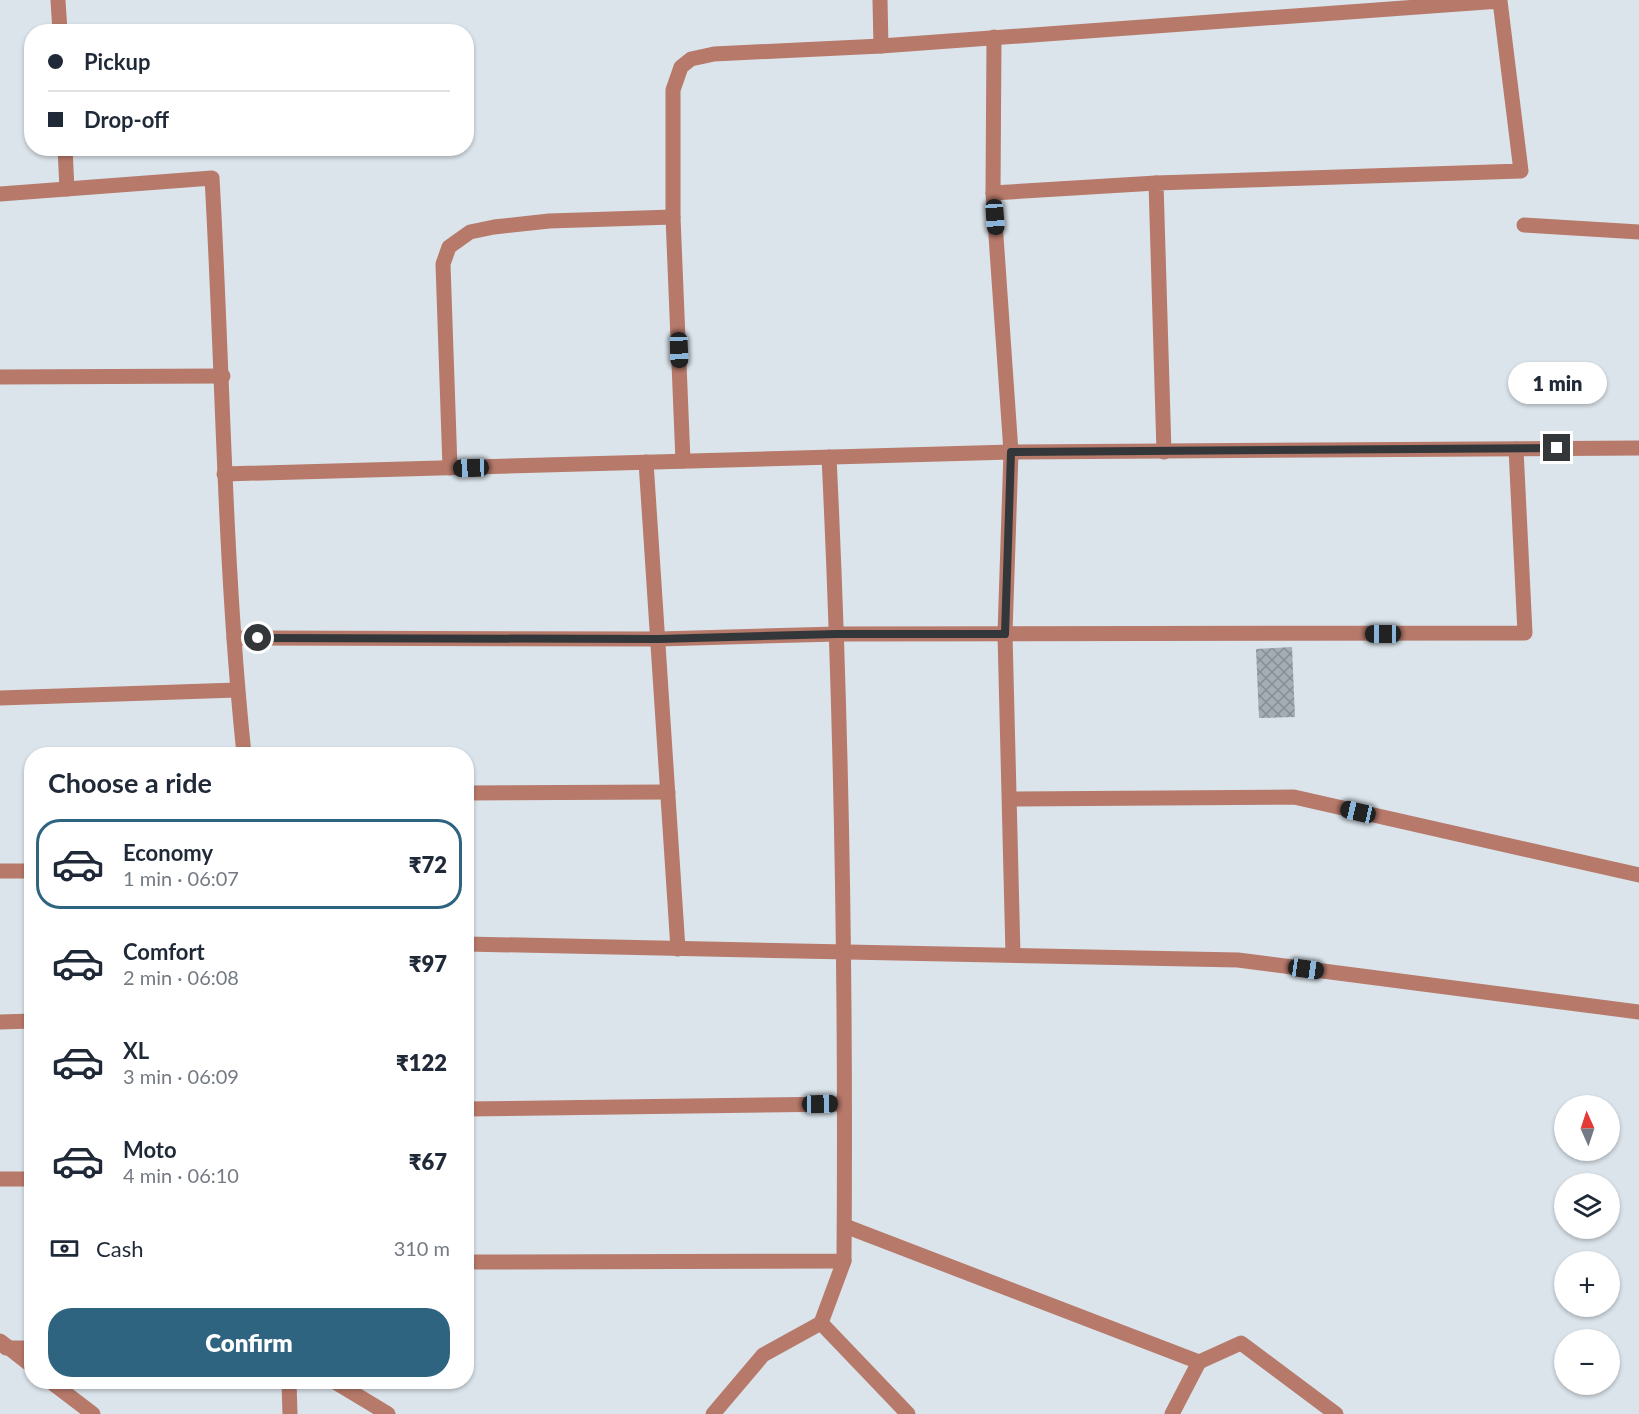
<!DOCTYPE html>
<meta charset="utf-8">
<style>
body{margin:0;font-family:Lato,sans-serif;background:#f6f6f7;color:#1f2937;height:100vh;display:flex;flex-direction:column;font-size:22px;white-space:nowrap}
*{box-sizing:border-box;margin:0}
p{font-size:20px;color:#747a83}
.icon{flex:none;width:33px;height:33px;fill:none;stroke:currentColor;stroke-width:2;stroke-linecap:round;stroke-linejoin:round}
.map{position:relative;flex:1;overflow:hidden}
.drawer{position:absolute;left:24px;top:747px;width:450px;height:642px;display:flex;flex-direction:column;background:#fff;border-radius:24px;box-shadow:0 2px 4px #0004}
.drawer>*{flex:none}
.top-card{position:absolute;left:24px;top:24px;width:450px;height:132px;border-radius:24px;box-shadow:0 2px 4px #0004;display:grid;align-content:center;height:132px;padding:0 24px;background:#fff}
.needle{width:39px;rotate:357deg}
.fabs{position:absolute;left:1554px;top:1095px;display:grid;gap:12px}
.fabs a{display:grid;place-items:center;width:66px;height:66px;border-radius:50%;background:#fff;box-shadow:0 2px 4px #0004;font-size:30px}
.end{position:absolute;width:27px;height:27px;margin:-14px;border:8px solid #333739;background:#fff;box-shadow:0 0 0 3px #fff}
.from{border-radius:50%}
.bubble{position:absolute;height:42px;border-radius:21px;background:#fff;box-shadow:0 2px 4px #0004;font-size:20px;font-weight:800;line-height:42px;text-align:center}
.car{position:absolute;width:18px;height:36px;margin:-18px -9px;border-radius:8px;box-shadow:0 0 4px 2px #0007;background:linear-gradient(#222 24%,#8ab4d8 0 40%,#222 0 76%,#8ab4d8 0 86%,#222 0)}
.top-card b{display:flex;align-items:center;gap:21px;height:57px;font-size:22px}
.top-card b+b{border-top:2px solid #e0e1e3}
.top-card i{width:15px;height:15px;background:#1f2937}
ul{padding:0;list-style:none}
li{display:flex;align-items:center;gap:18px;height:90px;margin:0 12px 9px;padding:0 12px;border:3px solid transparent;border-radius:24px}
li div{flex:1}
li b{display:block;font-size:22px}
li em{font-style:normal;font-weight:800}
li.current{border-color:#2e647f}
li>.icon{width:54px;height:54px;stroke-width:1.5}
h2{padding:0 24px;font-size:27px;line-height:72px}
.pay{display:flex;align-items:center;gap:15px;height:66px;padding:0 24px;font-size:22px}
.pay p{margin-inline-start:auto}
.action{display:flex;gap:12px;margin-top:auto;padding:12px 24px}
.action a{flex:1;height:69px;border-radius:24px;background:#2e647f;color:#fff;font-size:24px;font-weight:800;line-height:69px;text-align:center}
.map>svg:first-child{display:block}
.building{fill:url(#building-cross-hatch)}
.lines{fill:none;stroke-linecap:round;stroke-linejoin:round}
.minor{stroke:#b6796a;stroke-width:15}
.route{stroke:#333739;stroke-width:8}
</style>
<div class="map">
<svg width="1639" height="1414" viewBox="0 0 1639 1414">
<defs>
<pattern id="building-cross-hatch" width="8" height="8" patternUnits="userSpaceOnUse" patternTransform="scale(1.5)"><rect width="8" height="8" fill="#a5adb4"/><path d="M0 0l8 8M0 8l8-8" fill="none" stroke="#878e93"/></pattern>
</defs>
<rect width="100%" height="100%" fill="#dbe4eb"/>
<!-- building -->
<polygon class="building" points="1292,647 1295,717 1259,718 1256,649"/>
<g class="lines">
<!-- minor -->
<g class="minor">
<polyline points="58,0 60,32"/>
<polyline points="880,0 881,46 1500,1 1521,171 1156,183 1164,452"/>
<polyline points="65,148 67,189"/>
<polyline points="993,193 994,37"/>
<path d="M0,194L212,178C223,370 224,563 244,754"/>
<polyline points="1524,225 1639,232"/>
<polyline points="0,377 223,376"/>
<polyline points="683,461 673,217 673,90 681,67 691,59 714,54 881,46"/>
<polyline points="646,462 678,949"/>
<polyline points="450,468 443,264 449,247 470,232 494,227 549,221 673,217"/>
<polyline points="224,474 1011,452 1639,448"/>
<polyline points="234,638 659,639 837,634 1525,633 1516,449"/>
<polyline points="0,698 237,690"/>
<polyline points="466,793 668,792"/>
<polyline points="1010,799 1294,797 1639,875"/>
<polyline points="0,871 32,871"/>
<polyline points="466,944 1238,960 1639,1012"/>
<polyline points="1013,955 1005,634 1011,452 993,193 1156,183"/>
<polyline points="0,1022 32,1021"/>
<polyline points="466,1109 844,1104"/>
<polyline points="0,1179 32,1179"/>
<polyline points="845,1226 1199,1362 1172,1414"/>
<polyline points="844,1261 821,1323 908,1414"/>
<path d="M466,1262L844,1261C846,993 842,725 829,457"/>
<polyline points="0,1341 32,1366"/>
<polyline points="6,1348 32,1348"/>
<polyline points="1199,1362 1241,1343 1336,1414"/>
<polyline points="51,1382 93,1414"/>
<polyline points="289,1382 290,1414"/>
<polyline points="335,1382 388,1414"/>
<polyline points="713,1414 763,1355 821,1323"/>
</g>
</g>
<g class="lines">
<!-- route -->
<polyline class="route" points="258,638 659,639 837,634 1005,634 1011,452 1557,448"/>
</g>
</svg>
<div class="fabs">
<a><svg class="needle" viewBox="-14 -14 28 28"><path d="M0-13l5 13h-10z" fill="#e53935"/><path d="M0 13l5-13h-10z" fill="#747a83"/></svg></a>
<a><svg class="icon" aria-label="layers" viewBox="0 0 24 24"><path d="M12 4l9 5-9 5-9-5zM3 14l9 5 9-5"/></svg></a>
<a>+</a>
<a>−</a>
</div>
<i class="end from" style="left:258px;top:638px"></i>
<i class="end" style="left:1557px;top:448px"></i>
<div class="bubble" style="left:1508px;top:362px;width:99px">1 min</div>
<i class="car" style="left:995px;top:217px;rotate:176deg"></i>
<i class="car" style="left:679px;top:350px;rotate:178deg"></i>
<i class="car" style="left:471px;top:468px;rotate:268deg"></i>
<i class="car" style="left:1383px;top:634px;rotate:270deg"></i>
<i class="car" style="left:1358px;top:812px;rotate:283deg"></i>
<i class="car" style="left:1306px;top:969px;rotate:98deg"></i>
<i class="car" style="left:820px;top:1104px;rotate:89deg"></i>
<div class="top-card">
<b><i class="from"></i>Pickup</b>
<b><i></i>Drop-off</b>
</div>
<section class="drawer">
<h2>Choose a ride</h2>
<ul>
<li class="current"><svg class="icon" aria-label="car" viewBox="0 0 24 24"><path d="M5 17H2v-5l4-1 3-4h7l3 4 3 1v5h-3M9 17h6M6 11h13"/><circle cx="7" cy="17" r="2"/><circle cx="17" cy="17" r="2"/></svg><div><b>Economy</b><p>1 min · 06:07</p></div><em>₹72</em></li>
<li><svg class="icon" aria-label="car" viewBox="0 0 24 24"><path d="M5 17H2v-5l4-1 3-4h7l3 4 3 1v5h-3M9 17h6M6 11h13"/><circle cx="7" cy="17" r="2"/><circle cx="17" cy="17" r="2"/></svg><div><b>Comfort</b><p>2 min · 06:08</p></div><em>₹97</em></li>
<li><svg class="icon" aria-label="car" viewBox="0 0 24 24"><path d="M5 17H2v-5l4-1 3-4h7l3 4 3 1v5h-3M9 17h6M6 11h13"/><circle cx="7" cy="17" r="2"/><circle cx="17" cy="17" r="2"/></svg><div><b>XL</b><p>3 min · 06:09</p></div><em>₹122</em></li>
<li><svg class="icon" aria-label="car" viewBox="0 0 24 24"><path d="M5 17H2v-5l4-1 3-4h7l3 4 3 1v5h-3M9 17h6M6 11h13"/><circle cx="7" cy="17" r="2"/><circle cx="17" cy="17" r="2"/></svg><div><b>Moto</b><p>4 min · 06:10</p></div><em>₹67</em></li>
</ul>
<div class="pay"><svg class="icon" aria-label="cash" viewBox="0 0 24 24"><path d="M3 7h18v10H3z"/><circle cx="12" cy="12" r="2"/></svg>Cash<p>310 m</p></div>
<div class="action"><a>Confirm</a></div>
</section>
</div>
